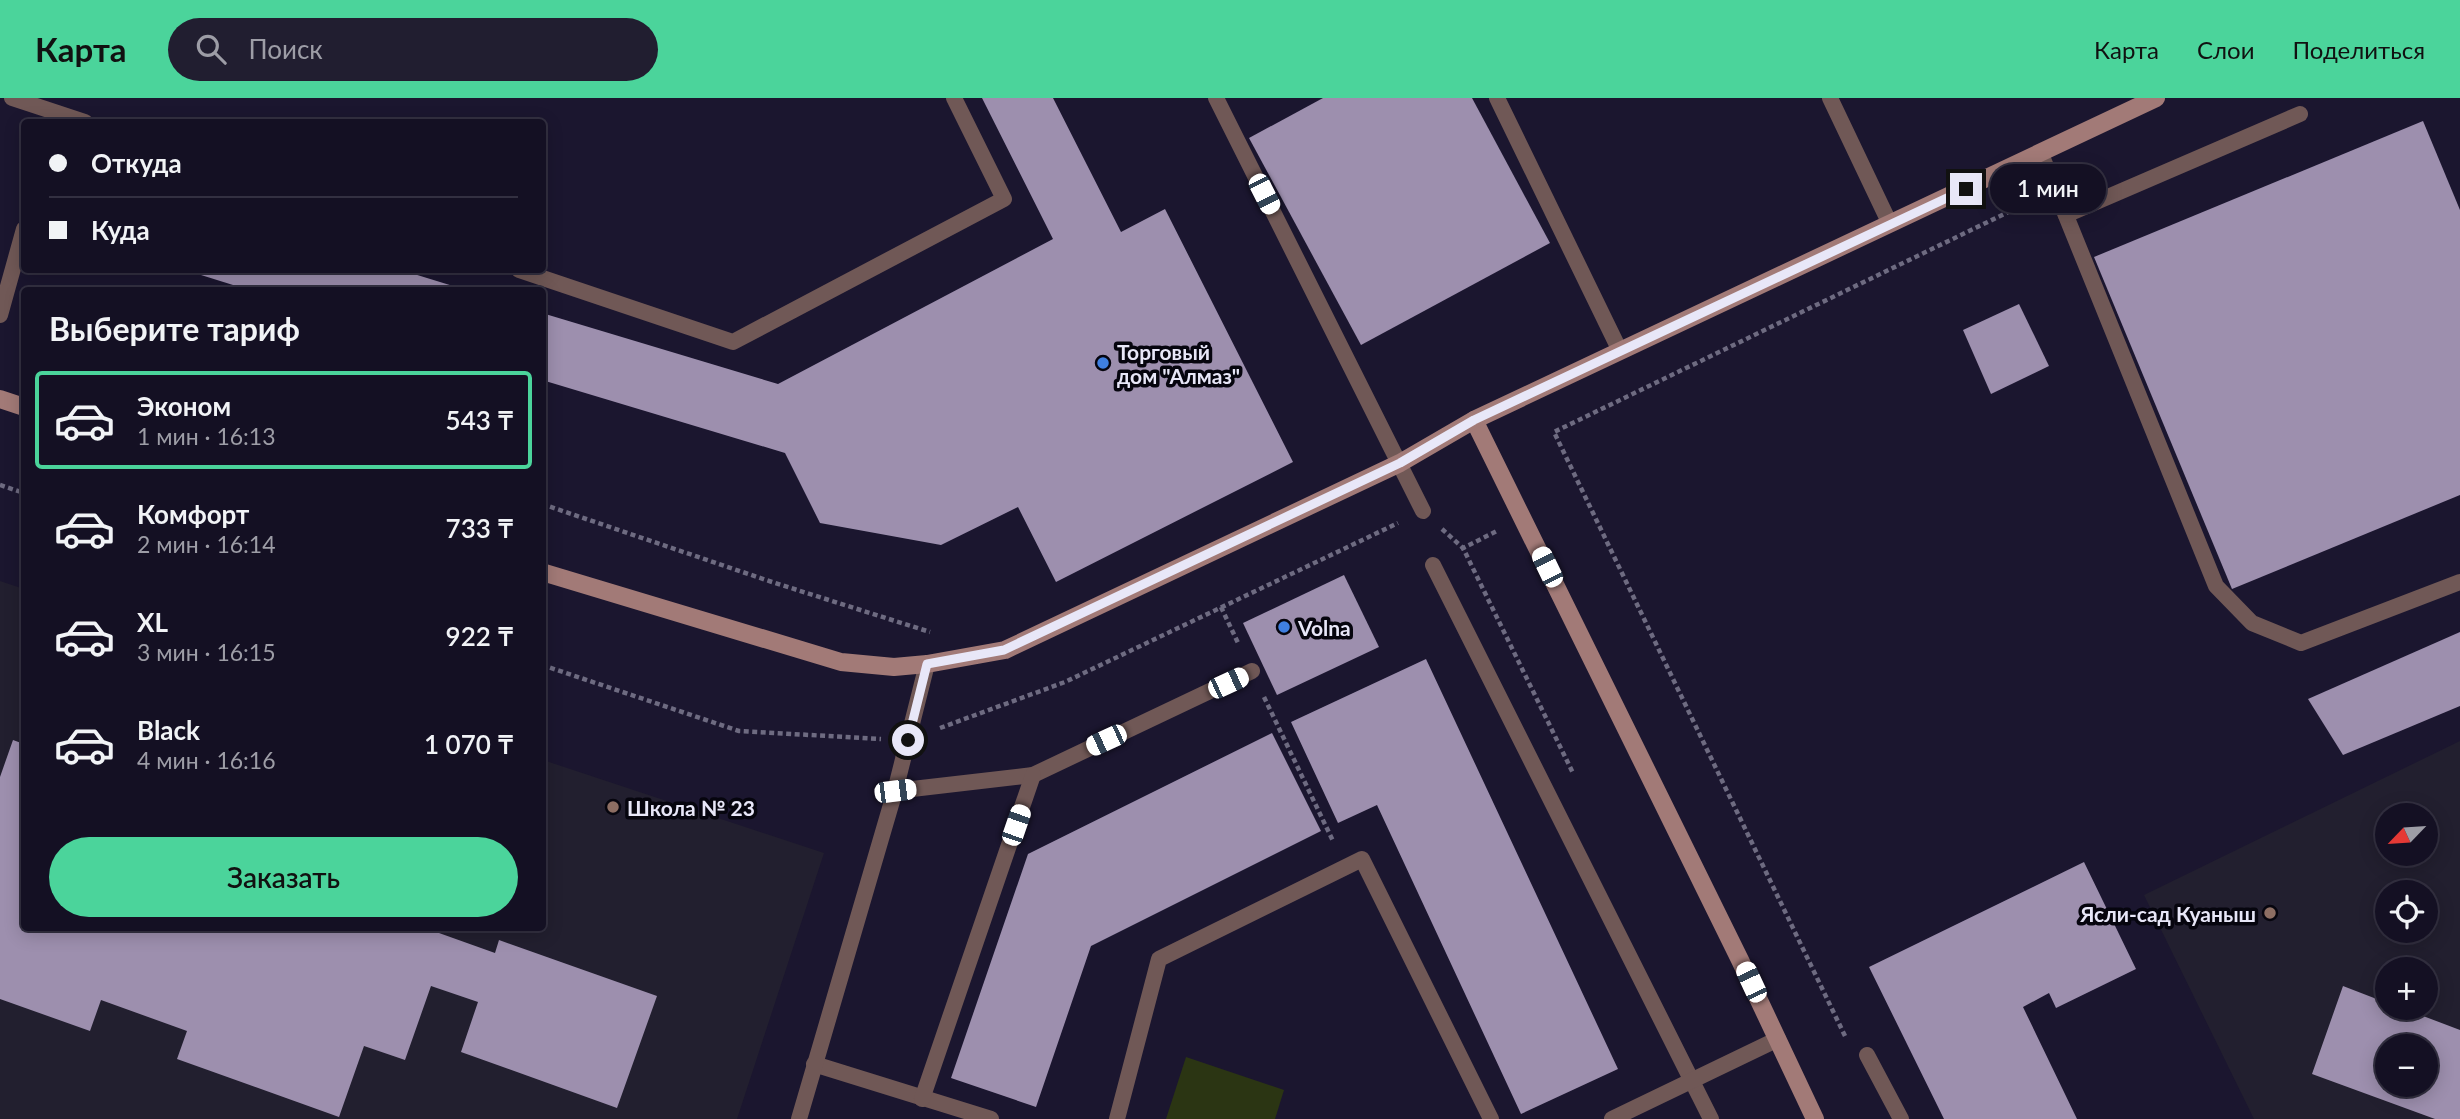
<!DOCTYPE html>
<html lang="ru">
<meta charset="utf-8">
<style>
body{margin:0;font-family:Lato,sans-serif;background:#211e30;color:#f1f3f6;height:100vh;display:flex;flex-direction:column;font-size:26px;white-space:nowrap}
*{box-sizing:border-box;margin:0}
p{font-size:23px;color:#9d9da6}
.icon{flex:none;width:38px;height:38px;fill:none;stroke:currentColor;stroke-width:2;stroke-linecap:round;stroke-linejoin:round}
.map{position:relative;flex:1;overflow:hidden}
.drawer{position:absolute;left:21px;top:189px;width:525px;height:644px;display:flex;flex-direction:column;background:#141023;border-radius:7px;box-shadow:0 4px 18px #0003,0 0 0 2px #333041}
.drawer>*{flex:none}
.top-card{position:absolute;left:21px;top:21px;width:525px;height:154px;border-radius:7px;box-shadow:0 4px 18px #0003,0 0 0 2px #333041;display:grid;align-content:center;height:154px;padding:0 28px;background:#141023}
.needle{width:46px;rotate:245deg}
.fabs{position:absolute;left:2375px;top:705px;display:grid;gap:14px}
.fabs a{display:grid;place-items:center;width:63px;height:63px;border-radius:50%;background:#141023;box-shadow:0 4px 18px #0003,0 0 0 2px #333041;font-size:35px}
.end{position:absolute;width:32px;height:32px;margin:-16px;border:9px solid #e8e7f8;background:#111;box-shadow:0 0 0 4px #111}
.from{border-radius:50%}
.bubble{position:absolute;height:49px;border-radius:24px;background:#141023;box-shadow:0 4px 18px #0003,0 0 0 2px #333041;font-size:23px;font-weight:600;line-height:49px;text-align:center}
.car{position:absolute;width:21px;height:42px;margin:-21px -10px;border-radius:9px;box-shadow:0 0 5px 2px #0007;background:linear-gradient(#fff 24%,#345 0 40%,#fff 0 76%,#345 0 86%,#fff 0)}
.top-card b{display:flex;align-items:center;gap:24px;height:66px;font-size:26px}
.top-card b+b{border-top:2px solid #333041}
.top-card i{width:18px;height:18px;background:#f1f3f6}
ul{padding:0;list-style:none}
li{display:flex;align-items:center;gap:21px;height:98px;margin:0 14px 10px;padding:0 14px;border:4px solid transparent;border-radius:7px}
li div{flex:1}
li b{display:block;font-size:26px}
li em{font-style:normal;font-weight:600}
li.current{border-color:#4bd49b}
li>.icon{width:63px;height:63px;stroke-width:1.5}
h2{padding:0 28px;font-size:32px;line-height:84px}
.action{display:flex;gap:14px;margin-top:auto;padding:14px 28px}
.action a{flex:1;height:80px;border-radius:42px;background:#4bd49b;color:#111;font-size:28px;font-weight:600;line-height:80px;text-align:center}
header{display:flex;align-items:center;gap:42px;box-sizing:border-box;height:98px;padding:0 35px;background:#4bd49b;color:#111}
header strong{font-size:33px}
nav{display:flex;gap:38px;margin-inline-start:auto;font-size:24px}
.search{width:490px;height:63px;background:#211e30;display:flex;align-items:center;gap:18px;box-sizing:border-box;padding:0 24px;border-radius:38px;color:#9d9da6;font-size:26px}
.map>svg:first-child{display:block}
.education{fill:#221f2f;fill-rule:evenodd}
.green{fill:#2b3513}
.building{fill:#9d8fae;fill-rule:evenodd}
.lines{fill:none;stroke-linecap:round;stroke-linejoin:round}
.path{stroke:#6e6b81;stroke-width:4.5;stroke-dasharray:5 3.5;stroke-linecap:butt}
.lane{stroke:#705856;stroke-width:16}
.secondary{stroke:#a27a77;stroke-width:18}
.route{stroke:#e8e7f8;stroke-width:9}
.shop-dot{fill:#3f7fe0;stroke:#06050e;stroke-width:2.5}
.education-dot{fill:#8d6e63;stroke:#06050e;stroke-width:2.5}
.labels{text-anchor:middle;dominant-baseline:central;stroke-width:7;stroke-linejoin:round;paint-order:stroke}
.poi-label{font-size:21px;font-weight:bold;fill:#e8e7f8;stroke:#06050e;text-anchor:start}
</style>
<header>
<strong>Карта</strong>
<div class="search"><svg class="icon" aria-label="search" viewBox="0 0 24 24"><circle cx="10" cy="10" r="6"/><path d="M15 15l6 6"/></svg>Поиск</div>
<nav><a>Карта</a><a>Слои</a><a>Поделиться</a></nav>
</header>
<div class="map">
<svg width="2460" height="1021" viewBox="0 0 2460 1021">
<rect width="100%" height="100%" fill="#1b162f"/>
<!-- education -->
<g class="education">
<polygon points="0,483 24,491 24,830 542,830 543,662 824,755 737,1021 0,1021"/>
<path d="M2460,643V1021H2254L2144,797ZM2387,718H2426V756H2387ZM2387,794H2426V833H2387ZM2387,872H2426V910H2387ZM2387,948H2426V987H2387Z"/>
</g>
<!-- green -->
<polygon class="green" points="1186,959 1284,992 1275,1021 1166,1021"/>
<!-- building -->
<g class="building">
<polygon points="982,0 1053,0 1121,134 1165,111 1293,364 1056,484 1018,409 941,447 820,425 785,355 542,282 542,215 778,286 1053,141"/>
<polygon points="1323,0 1472,0 1550,145 1361,247 1249,40"/>
<polygon points="2423,23 2460,112 2460,397 2232,491 2094,159"/>
<polygon points="185,172 401,172 466,192 249,192"/>
<polygon points="2019,206 2049,268 1991,296 1963,232"/>
<polygon points="1344,477 1379,549 1277,597 1243,525"/>
<polygon points="2460,534 2460,608 2343,657 2308,601"/>
<polygon points="1426,561 1618,971 1521,1016 1377,707 1338,725 1291,624"/>
<polygon points="1272,635 1321,733 1091,848 1036,1009 951,980 1028,756"/>
<polygon points="13,642 24,646 24,830 425,830 495,855 499,842 657,898 617,1010 461,954 478,904 431,888 405,962 364,948 339,1019 177,961 187,933 101,902 90,933 0,901 0,679"/>
<polygon points="2084,764 2136,871 2056,910 2049,895 2023,909 2077,1021 1944,1021 1869,869"/>
<path d="M2343,888L2387,905V910H2402L2460,932V1021H2435L2312,976ZM2387,948H2426V987H2387Z"/>
</g>
<g class="lines">
<!-- path -->
<g class="path">
<polyline points="0,387 24,395"/>
<polyline points="542,406 772,484 930,534"/>
<polyline points="1442,431 1463,450 1573,675"/>
<polyline points="1461,451 1497,433"/>
<polyline points="1221,509 1239,547"/>
<polyline points="542,567 739,633 881,641"/>
<polyline points="1264,599 1333,743"/>
<polyline points="940,630 1065,584 1398,425"/>
<polyline points="1845,938 1554,334 2029,104"/>
</g>
<!-- lane -->
<g class="lane">
<polyline points="12,0 85,24"/>
<polyline points="1216,0 1423,413"/>
<polyline points="1497,0 1620,253"/>
<polyline points="1830,0 1890,126"/>
<polyline points="2041,56 2216,488 2252,525 2301,545 2460,484"/>
<polyline points="2066,117 2300,16"/>
<polyline points="519,172 733,244 1004,101 954,0"/>
<polyline points="0,217 24,131"/>
<polyline points="1433,467 1711,1021"/>
<polyline points="895,693 1033,677 1252,573"/>
<polyline points="1867,957 1901,1021"/>
<polyline points="814,966 991,1021"/>
<polyline points="922,1001 1033,677"/>
<polyline points="799,1021 895,693 927,566"/>
<polyline points="1117,1021 1159,861 1362,761 1491,1021"/>
<polyline points="1612,1021 1778,941"/>
</g>
<!-- secondary -->
<g class="secondary">
<polyline points="0,301 24,309"/>
<polyline points="1474,322 1740,862 1815,1021"/>
<polyline points="542,474 841,564 894,569 927,566 1005,552 1400,365 1474,322 2156,0"/>
</g>
</g>
<g class="lines">
<!-- route -->
<polyline class="route" points="908,642 927,566 1004,552 1400,365 1474,322 1966,91"/>
</g>
<!-- markers -->
<g class="shop-dot">
<circle cx="1103" cy="265" r="7"/>
<circle cx="1284" cy="529" r="7"/>
</g>
<g class="education-dot">
<circle cx="613" cy="709" r="7"/>
<circle cx="2270" cy="815" r="7"/>
</g>
<g class="labels">
<!-- poi labels -->
<g class="poi-label">
<text x="1117" y="253">Торговый<tspan x="1117" dy="24">дом "Алмаз"</tspan></text>
<text x="1298" y="529">Volna</text>
<text x="627" y="709">Школа № 23</text>
<text x="2256" y="815" text-anchor="end">Ясли-сад Куаныш</text>
</g>
</g>
</svg>
<div class="fabs">
<a><svg class="needle" viewBox="-14 -14 28 28"><path d="M0-13l5 13h-10z" fill="#e53935"/><path d="M0 13l5-13h-10z" fill="#9d9da6"/></svg></a>
<a><svg class="icon" aria-label="locate" viewBox="0 0 24 24"><circle cx="12" cy="12" r="6"/><path d="M12 2v4M12 18v4M2 12h4M18 12h4"/></svg></a>
<a>+</a>
<a>−</a>
</div>
<i class="end from" style="left:908px;top:642px"></i>
<i class="end" style="left:1966px;top:91px"></i>
<div class="bubble" style="left:1990px;top:66px;width:116px">1 мин</div>
<i class="car" style="left:1264px;top:96px;rotate:153deg"></i>
<i class="car" style="left:1547px;top:469px;rotate:334deg"></i>
<i class="car" style="left:1228px;top:585px;rotate:65deg"></i>
<i class="car" style="left:1106px;top:642px;rotate:245deg"></i>
<i class="car" style="left:895px;top:693px;rotate:83deg"></i>
<i class="car" style="left:1016px;top:727px;rotate:19deg"></i>
<i class="car" style="left:1751px;top:884px;rotate:335deg"></i>
<div class="top-card">
<b><i class="from"></i>Откуда</b>
<b><i></i>Куда</b>
</div>
<section class="drawer">
<h2>Выберите тариф</h2>
<ul>
<li class="current"><svg class="icon" aria-label="car" viewBox="0 0 24 24"><path d="M5 17H2v-5l4-1 3-4h7l3 4 3 1v5h-3M9 17h6M6 11h13"/><circle cx="7" cy="17" r="2"/><circle cx="17" cy="17" r="2"/></svg><div><b>Эконом</b><p>1 мин · 16:13</p></div><em>543 ₸</em></li>
<li><svg class="icon" aria-label="car" viewBox="0 0 24 24"><path d="M5 17H2v-5l4-1 3-4h7l3 4 3 1v5h-3M9 17h6M6 11h13"/><circle cx="7" cy="17" r="2"/><circle cx="17" cy="17" r="2"/></svg><div><b>Комфорт</b><p>2 мин · 16:14</p></div><em>733 ₸</em></li>
<li><svg class="icon" aria-label="car" viewBox="0 0 24 24"><path d="M5 17H2v-5l4-1 3-4h7l3 4 3 1v5h-3M9 17h6M6 11h13"/><circle cx="7" cy="17" r="2"/><circle cx="17" cy="17" r="2"/></svg><div><b>XL</b><p>3 мин · 16:15</p></div><em>922 ₸</em></li>
<li><svg class="icon" aria-label="car" viewBox="0 0 24 24"><path d="M5 17H2v-5l4-1 3-4h7l3 4 3 1v5h-3M9 17h6M6 11h13"/><circle cx="7" cy="17" r="2"/><circle cx="17" cy="17" r="2"/></svg><div><b>Black</b><p>4 мин · 16:16</p></div><em>1 070 ₸</em></li>
</ul>
<div class="action"><a>Заказать</a></div>
</section>
</div>
